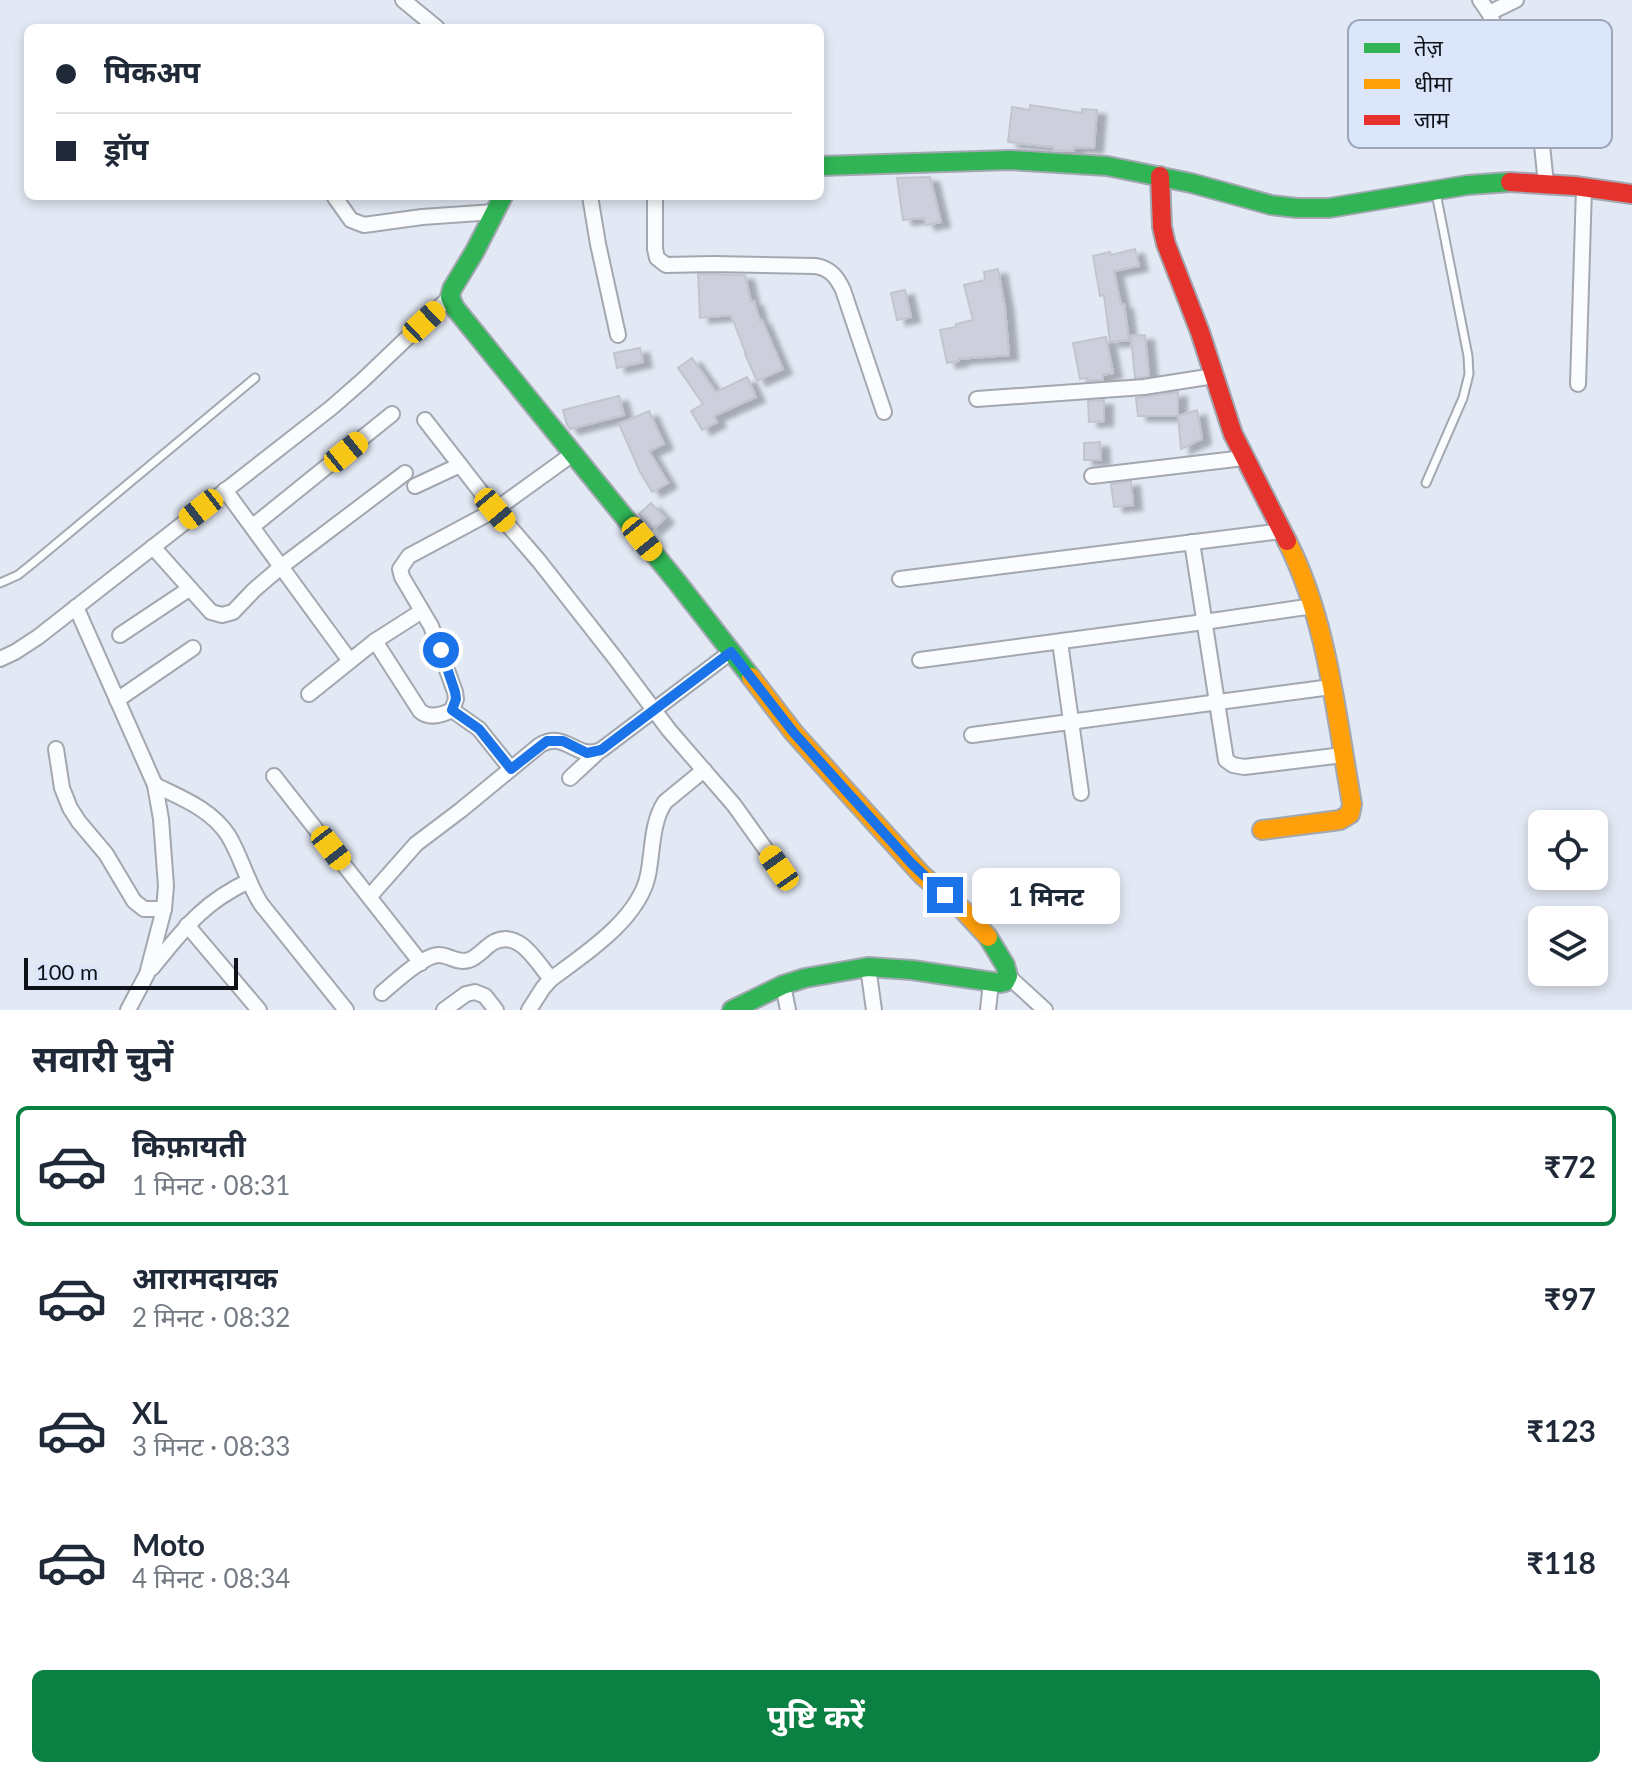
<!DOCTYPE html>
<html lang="hi">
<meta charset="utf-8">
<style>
body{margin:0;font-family:Lato,"Noto Sans Devanagari",sans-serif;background:#f2f2f3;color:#1f2937;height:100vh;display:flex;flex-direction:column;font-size:30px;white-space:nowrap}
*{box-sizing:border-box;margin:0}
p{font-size:26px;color:#747a83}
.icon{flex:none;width:44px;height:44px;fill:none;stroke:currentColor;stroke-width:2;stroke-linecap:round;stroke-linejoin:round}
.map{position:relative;height:1010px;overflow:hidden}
.sheet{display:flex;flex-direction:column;background:#fff;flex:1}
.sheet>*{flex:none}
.banner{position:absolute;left:24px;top:24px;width:800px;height:176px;border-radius:12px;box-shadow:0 4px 12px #0003;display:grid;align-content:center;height:176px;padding:0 32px;background:#fff}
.fabs{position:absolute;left:1528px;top:810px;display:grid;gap:16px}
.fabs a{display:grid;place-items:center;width:80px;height:80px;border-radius:12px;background:#fff;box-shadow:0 4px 12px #0003;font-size:40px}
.scale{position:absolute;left:24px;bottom:20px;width:214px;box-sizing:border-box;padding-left:8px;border:4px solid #0f1219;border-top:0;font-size:22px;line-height:28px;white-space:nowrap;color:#0f1219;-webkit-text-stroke:6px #dbe6fb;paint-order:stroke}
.end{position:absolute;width:36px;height:36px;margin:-18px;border:10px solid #1a73e8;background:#fff;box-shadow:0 0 0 4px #fff}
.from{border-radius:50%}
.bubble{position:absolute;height:56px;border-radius:12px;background:#fff;box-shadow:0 4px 12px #0003;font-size:26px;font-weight:700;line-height:56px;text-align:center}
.car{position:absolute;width:24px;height:48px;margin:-24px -12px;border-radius:10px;box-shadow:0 0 6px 2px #0007;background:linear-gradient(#f5c518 24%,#345 0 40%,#f5c518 0 76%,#345 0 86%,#f5c518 0)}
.banner b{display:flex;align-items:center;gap:28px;height:76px;font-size:30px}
.banner b+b{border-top:2px solid #e0e1e3}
.banner i{width:20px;height:20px;background:#1f2937}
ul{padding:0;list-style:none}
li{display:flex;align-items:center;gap:24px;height:120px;margin:0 16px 12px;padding:0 16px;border:4px solid transparent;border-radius:12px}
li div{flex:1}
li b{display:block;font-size:30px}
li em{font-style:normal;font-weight:700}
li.on{border-color:#0b8043}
li>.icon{width:72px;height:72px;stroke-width:1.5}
h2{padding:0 32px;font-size:36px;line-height:96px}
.button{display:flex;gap:16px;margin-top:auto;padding:16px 32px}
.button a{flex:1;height:92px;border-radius:12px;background:#0b8043;color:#fff;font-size:32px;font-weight:700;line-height:92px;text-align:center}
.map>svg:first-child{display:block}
.building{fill:#cdd0dc;stroke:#c2c5cf;stroke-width:2;filter:url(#shadow)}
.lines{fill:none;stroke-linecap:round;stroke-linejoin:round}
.lane-casing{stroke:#a2a7b0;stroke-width:11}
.street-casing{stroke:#a2a7b0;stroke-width:18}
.fast-casing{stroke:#a2a7b0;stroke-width:22}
.slow-casing{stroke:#a2a7b0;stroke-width:22}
.jam-casing{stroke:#a2a7b0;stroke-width:22}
.lane{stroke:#fbfcfd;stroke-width:7}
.street{stroke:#fbfcfd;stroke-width:14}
.fast{stroke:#30b455;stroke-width:18}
.slow{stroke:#ff9f0a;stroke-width:18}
.jam{stroke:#e5322d;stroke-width:18}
.route{stroke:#1a73e8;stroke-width:10}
.key{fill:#dbe6fb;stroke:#9ea6b7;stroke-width:2}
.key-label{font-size:22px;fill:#0f1219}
</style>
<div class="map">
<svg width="1632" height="1010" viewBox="0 0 1632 1010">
<defs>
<filter id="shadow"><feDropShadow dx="9" dy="5" stdDeviation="2" flood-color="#0004"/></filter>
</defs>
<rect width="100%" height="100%" fill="#e2e8f4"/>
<!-- building -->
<g class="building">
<polygon points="1030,105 1082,113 1082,109 1097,110 1094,148 1074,147 1074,151 1053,150 1053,147 1008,142 1012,107 1030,110"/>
<polygon points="930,177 941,222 926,225 924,218 903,220 897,178"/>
<polygon points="1135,249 1139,266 1114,271 1121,305 1124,304 1129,340 1110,342 1104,295 1100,296 1093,256 1110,252 1111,255"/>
<polygon points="998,269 1005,308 1009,355 959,359 959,361 947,363 940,330 956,327 956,324 973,320 964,285 985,280 984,272"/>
<polygon points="698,274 745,275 751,302 754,301 760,321 762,320 783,369 757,381 745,354 746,354 731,315 700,318"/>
<polygon points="905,290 911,317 897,320 891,293"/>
<polygon points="1145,335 1149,376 1135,378 1131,336"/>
<polygon points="1106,337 1113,373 1103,375 1103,380 1087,381 1087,378 1080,379 1073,343"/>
<polygon points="640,348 643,362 617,368 614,353"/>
<polygon points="692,358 716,392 747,377 756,397 714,416 717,422 702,430 691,411 703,404 678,368"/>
<polygon points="1178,392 1178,416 1138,416 1136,398"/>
<polygon points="619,396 624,415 570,429 567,425 563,410"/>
<polygon points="1104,400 1104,421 1089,422 1088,401"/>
<polygon points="1197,410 1202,439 1181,449 1178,416"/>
<polygon points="649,411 664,444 649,451 668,483 652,492 640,472 619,424"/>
<polygon points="1100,442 1101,460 1084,460 1084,443"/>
<polygon points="1131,481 1133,505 1114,507 1111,484"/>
<polygon points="651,503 665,518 652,530 639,514"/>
</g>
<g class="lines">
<!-- lane casing -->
<g class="lane-casing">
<g id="lane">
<polyline points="1426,483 1463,398 1469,374 1468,356 1436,193"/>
<polyline points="0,583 18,575 33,563 255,378"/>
</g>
</g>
<!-- street casing -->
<g class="street-casing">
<g id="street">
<polyline points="403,0 437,28"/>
<polyline points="1480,0 1489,13 1535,118 1542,145 1546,184"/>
<polyline points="1489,13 1516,0"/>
<polyline points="334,196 351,220 364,225 422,217 494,212"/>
<polyline points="590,196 598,244 618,335"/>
<path d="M655,196V249L657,258L666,265L713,264L815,266C830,268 837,277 843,290L884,412"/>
<polyline points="1578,384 1584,188"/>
<polyline points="977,399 1144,387 1214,376"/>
<polyline points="425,420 495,510 539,561 615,658 669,730 734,805 779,868"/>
<polyline points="1092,476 1244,458"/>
<polyline points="415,486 460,465"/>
<polyline points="225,490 350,661"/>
<polyline points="253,526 392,414"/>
<polyline points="1192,542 1226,760 1233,765 1244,767 1343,755"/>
<polyline points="153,547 211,612 222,615 233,612 254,590 282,566 405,473"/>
<polyline points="900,579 1282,531"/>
<polyline points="76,607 155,785 161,819 166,886 164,909 147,974 128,1010"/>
<polyline points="120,635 189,589"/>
<path d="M375,641L420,711C429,719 442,715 452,710L456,699L455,692L431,626L402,577L400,569L409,556L495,510L574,453"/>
<polyline points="1060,642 1081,793"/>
<polyline points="0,659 15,652 38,637 331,408 363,380 450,297"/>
<polyline points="920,660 1204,622 1313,606"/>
<polyline points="309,694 375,641 422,611"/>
<polyline points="117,700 193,648"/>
<polyline points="452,710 479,729 511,769"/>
<polyline points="972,735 1331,687"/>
<polyline points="56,749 62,788 70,808 79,822 106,854 134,901 144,909 164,909"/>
<polyline points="274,776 421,963"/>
<polyline points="570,778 598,752"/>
<path d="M155,785C181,798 211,809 228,835C241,856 247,882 261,904L346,1010"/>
<path d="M370,896L416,844L461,810L540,745C567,730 575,761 601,750L731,652"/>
<polyline points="187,925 259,1010"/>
<polyline points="868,967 874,1010"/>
<path d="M152,968C184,929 202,903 249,881"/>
<polyline points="1008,976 1045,1010"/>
<polyline points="783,985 788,1010"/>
<path d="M382,993C394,983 423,955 439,955C449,955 458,964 469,960C478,957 485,947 494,942C520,929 537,963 551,979"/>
<polyline points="444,1010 466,994 475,992 485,996 496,1010"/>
<path d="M529,1010L543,988L551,979C585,954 639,919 648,875C653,851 651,823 665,802L704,770"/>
<polyline points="988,1010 991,982"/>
</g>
</g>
<!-- fast casing -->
<g class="fast-casing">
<g id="fast">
<polyline points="820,166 1010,160 1107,166 1191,183 1271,205 1297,208 1329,208 1468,185 1510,182"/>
<polyline points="503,196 475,251 452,289 450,297 455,308 677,582 751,677"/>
<polyline points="732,1010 783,985 805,978 868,967 912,970 1000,983 1005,982 1008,976 1005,965 988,937"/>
</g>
</g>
<!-- slow casing -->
<g class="slow-casing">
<g id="slow">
<polyline points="751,677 794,733 922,875 963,910 988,937"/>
<path d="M1262,830L1340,820L1350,814L1352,804C1336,716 1328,622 1287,541"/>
</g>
</g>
<!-- jam casing -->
<g class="jam-casing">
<g id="jam">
<polyline points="1160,176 1162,227 1166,244 1200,332 1233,434 1287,541"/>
<polyline points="1510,182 1575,186 1632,194"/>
</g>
</g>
<!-- lane -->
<use href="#lane" class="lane"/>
<!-- street -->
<use href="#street" class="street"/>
<!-- fast -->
<use href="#fast" class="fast"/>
<!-- slow -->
<use href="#slow" class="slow"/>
<!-- jam -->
<use href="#jam" class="jam"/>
</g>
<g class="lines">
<!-- route -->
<polyline class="route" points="441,650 455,692 456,699 452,710 479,729 511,769 547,741 563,741 587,753 601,750 731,652 794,733 911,863 945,895"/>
</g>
<!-- legend -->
<rect x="1348" y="20" width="264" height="128" rx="12" class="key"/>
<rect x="1364" y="43" width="36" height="10" fill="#30b455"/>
<rect x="1364" y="79" width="36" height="10" fill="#ff9f0a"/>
<rect x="1364" y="115" width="36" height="10" fill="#e5322d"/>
<g class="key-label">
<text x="1414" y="56">तेज़</text>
<text x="1414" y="92">धीमा</text>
<text x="1414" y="128">जाम</text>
</g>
</svg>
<div class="fabs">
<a><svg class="icon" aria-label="locate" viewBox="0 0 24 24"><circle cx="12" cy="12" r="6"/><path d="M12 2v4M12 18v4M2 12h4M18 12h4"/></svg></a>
<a><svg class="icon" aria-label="layers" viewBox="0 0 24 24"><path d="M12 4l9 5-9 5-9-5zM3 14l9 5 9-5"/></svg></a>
</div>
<div class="scale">100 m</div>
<i class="end from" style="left:441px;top:650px"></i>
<i class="end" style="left:945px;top:895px"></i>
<div class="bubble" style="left:972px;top:868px;width:148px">1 मिनट</div>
<i class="car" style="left:424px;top:322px;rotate:47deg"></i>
<i class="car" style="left:346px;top:452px;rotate:51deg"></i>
<i class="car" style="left:201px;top:509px;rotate:232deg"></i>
<i class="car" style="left:495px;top:510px;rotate:140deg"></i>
<i class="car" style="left:642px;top:539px;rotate:141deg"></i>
<i class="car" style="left:331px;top:848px;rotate:142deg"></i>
<i class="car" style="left:779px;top:868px;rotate:325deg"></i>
<div class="banner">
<b><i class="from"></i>पिकअप</b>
<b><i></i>ड्रॉप</b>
</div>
</div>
<section class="sheet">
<h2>सवारी चुनें</h2>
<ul>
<li class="on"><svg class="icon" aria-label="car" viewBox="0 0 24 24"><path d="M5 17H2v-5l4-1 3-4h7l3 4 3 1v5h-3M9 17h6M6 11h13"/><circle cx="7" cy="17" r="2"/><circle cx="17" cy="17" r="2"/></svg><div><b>किफ़ायती</b><p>1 मिनट · 08:31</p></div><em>₹72</em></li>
<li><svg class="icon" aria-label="car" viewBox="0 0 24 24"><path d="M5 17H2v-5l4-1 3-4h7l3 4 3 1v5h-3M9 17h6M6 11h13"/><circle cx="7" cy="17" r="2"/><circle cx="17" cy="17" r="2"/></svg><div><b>आरामदायक</b><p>2 मिनट · 08:32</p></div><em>₹97</em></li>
<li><svg class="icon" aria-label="car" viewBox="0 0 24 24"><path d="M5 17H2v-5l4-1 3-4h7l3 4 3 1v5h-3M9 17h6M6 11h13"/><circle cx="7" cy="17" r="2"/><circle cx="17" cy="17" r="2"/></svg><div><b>XL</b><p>3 मिनट · 08:33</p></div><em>₹123</em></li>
<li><svg class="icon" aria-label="car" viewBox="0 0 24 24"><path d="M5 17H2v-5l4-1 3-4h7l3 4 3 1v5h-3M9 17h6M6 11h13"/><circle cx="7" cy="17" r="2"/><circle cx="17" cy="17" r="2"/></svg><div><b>Moto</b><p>4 मिनट · 08:34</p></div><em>₹118</em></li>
</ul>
<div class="button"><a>पुष्टि करें</a></div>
</section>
